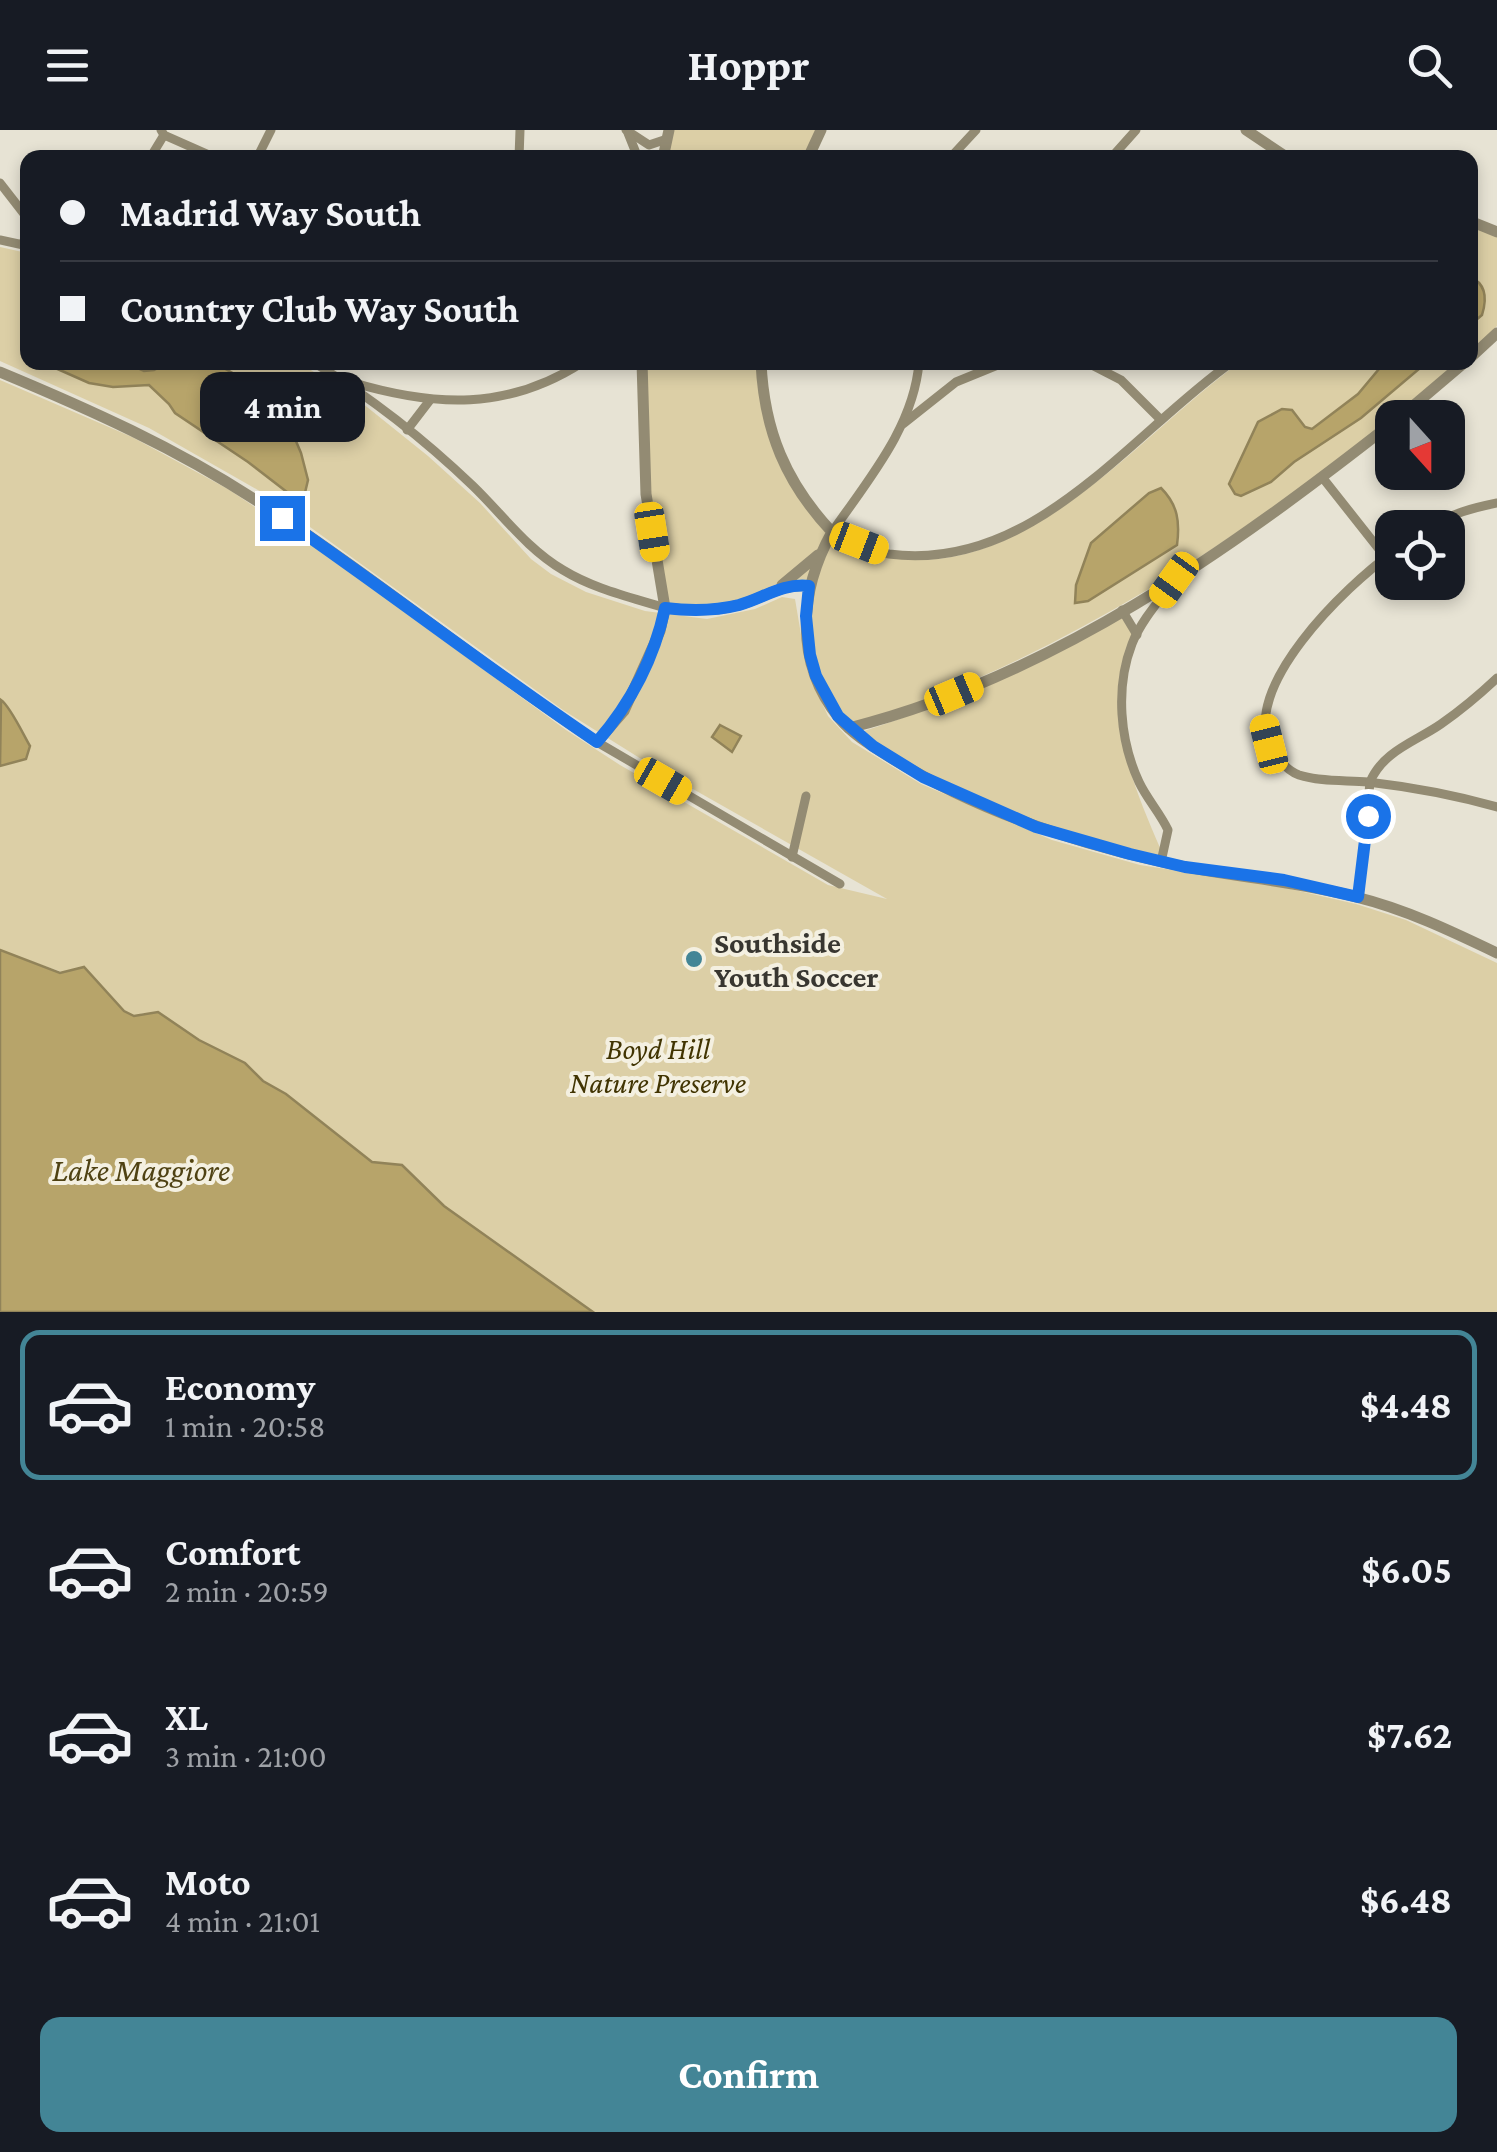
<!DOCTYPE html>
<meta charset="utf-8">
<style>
body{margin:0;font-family:"Crimson Pro",serif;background:#242831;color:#f1f3f6;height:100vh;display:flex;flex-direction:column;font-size:38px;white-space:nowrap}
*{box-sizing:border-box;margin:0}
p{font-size:32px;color:#9ea1a6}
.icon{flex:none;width:55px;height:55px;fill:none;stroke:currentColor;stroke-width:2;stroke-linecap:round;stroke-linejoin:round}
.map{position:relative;height:1182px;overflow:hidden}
.side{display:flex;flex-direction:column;background:#171b24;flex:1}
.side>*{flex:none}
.banner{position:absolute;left:20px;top:20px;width:1458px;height:220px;border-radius:20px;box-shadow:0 5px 15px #0003;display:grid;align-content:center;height:220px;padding:0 40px;background:#171b24}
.needle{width:65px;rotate:159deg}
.buttons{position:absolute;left:1375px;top:270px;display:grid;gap:20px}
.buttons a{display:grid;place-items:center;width:90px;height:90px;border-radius:20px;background:#171b24;box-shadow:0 5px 15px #0003;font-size:50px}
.end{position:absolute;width:45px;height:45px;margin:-22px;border:12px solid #1a73e8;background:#fff;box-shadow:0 0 0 5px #fff}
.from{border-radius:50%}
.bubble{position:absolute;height:70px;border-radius:20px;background:#171b24;box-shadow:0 5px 15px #0003;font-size:32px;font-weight:700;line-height:70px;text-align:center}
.car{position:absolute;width:30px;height:60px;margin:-30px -15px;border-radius:12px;box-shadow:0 0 8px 2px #0007;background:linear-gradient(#f5c518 24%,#345 0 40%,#f5c518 0 76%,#345 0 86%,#f5c518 0)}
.banner b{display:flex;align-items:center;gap:35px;height:95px;font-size:38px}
.banner b+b{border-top:2px solid #363941}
.banner i{width:25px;height:25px;background:#f1f3f6}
ul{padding:18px 0 0;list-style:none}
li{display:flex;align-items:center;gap:30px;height:150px;margin:0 20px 15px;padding:0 20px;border:5px solid transparent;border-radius:20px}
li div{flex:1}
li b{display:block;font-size:38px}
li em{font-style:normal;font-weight:700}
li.selected{border-color:#438596}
li>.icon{width:90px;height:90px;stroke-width:1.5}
.cta{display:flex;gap:20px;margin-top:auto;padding:20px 40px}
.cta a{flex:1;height:115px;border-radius:20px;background:#438596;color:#fff;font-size:40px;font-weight:700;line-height:115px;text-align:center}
header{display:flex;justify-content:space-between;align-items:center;height:130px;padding:0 40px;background:#171b24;font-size:45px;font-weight:700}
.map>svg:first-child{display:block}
.green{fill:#dccfa6}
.water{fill:#b7a46a;stroke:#918359;stroke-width:2.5}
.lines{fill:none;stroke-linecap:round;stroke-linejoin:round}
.minor{stroke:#938b73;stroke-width:9}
.tertiary{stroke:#938b73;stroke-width:11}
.route{stroke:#1a73e8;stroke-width:12}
.poi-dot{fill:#438596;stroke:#f4f0e1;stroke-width:4}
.labels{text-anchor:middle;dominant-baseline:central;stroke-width:8;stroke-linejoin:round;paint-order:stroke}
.poi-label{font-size:30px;font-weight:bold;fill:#383630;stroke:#f4f0e1;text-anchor:start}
.park-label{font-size:30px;font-style:italic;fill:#413402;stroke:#f4f0e1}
.water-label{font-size:32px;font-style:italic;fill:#4f4213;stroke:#f4f0e1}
</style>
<header><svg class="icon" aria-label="menu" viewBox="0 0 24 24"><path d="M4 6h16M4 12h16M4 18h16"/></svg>Hoppr<svg class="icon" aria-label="search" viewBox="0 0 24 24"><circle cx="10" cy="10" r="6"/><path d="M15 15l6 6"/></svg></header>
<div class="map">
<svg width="1497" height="1182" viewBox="0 0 1497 1182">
<rect width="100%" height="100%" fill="#e7e3d4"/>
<!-- green -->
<g class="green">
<polygon points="674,0 816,0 804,27 667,28"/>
<polygon points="1470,96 1497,106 1497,196 1470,223"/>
<polygon points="0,117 27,123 28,232 300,233 362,273 428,326 480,373 531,429 551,444 586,462 645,481 707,489 755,479 782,467 795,469 807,540 828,586 852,612 921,654 1052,710 1140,735 1277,756 1356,774 1406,790 1497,833 1497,1182 593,1182 444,1076 402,1035 372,1032 286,964 263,951 245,933 144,883 134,886 124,880 101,856 0,820 0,250 132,307 228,359 334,430 566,600 620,635 828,755 887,769 654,637 563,580 263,363 149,298 0,231"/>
<path d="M646,233H757C770,306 773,346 828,402L806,457L717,474H668L650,364Z"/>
<path d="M1239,233H1459C1277,385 1080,523 853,596C803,546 800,466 834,407C850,414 867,423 885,426C1023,455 1140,304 1239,233Z"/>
<path d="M1120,485L1132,504C1099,576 1132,653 1161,720L1158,727L1037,693L924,644L861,602C953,573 1036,531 1120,485Z"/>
</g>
<!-- water -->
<g class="water">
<path d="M1470,147C1487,154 1487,169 1482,185L1470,195Z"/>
<polygon points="44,233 127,233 144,241 154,240 166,233 215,233 250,253 284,283 301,323 308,350 304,367 287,362 248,332 175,283 169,274 149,255 113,257 89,253"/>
<polygon points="1384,233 1426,233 1361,288 1294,332 1271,352 1241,366 1235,364 1229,354 1258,292 1282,279 1292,280 1305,297 1312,299 1358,264"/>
<path d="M1161,358C1178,375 1180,392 1177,415L1088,471L1075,473L1076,455L1091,413L1149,363Z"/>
<path d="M1,570C10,576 23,604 30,616L26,629L0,636Z"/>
<polygon points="720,595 741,606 732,622 712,607"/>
<polygon points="0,820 60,843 84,837 124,881 134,886 158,882 199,910 245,933 263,951 286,964 372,1032 402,1035 444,1076 593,1182 0,1182"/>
</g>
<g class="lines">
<!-- minor -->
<g class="minor">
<polyline points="161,0 164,5 216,28"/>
<polyline points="626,0 649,15 667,9"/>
<polyline points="628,3 638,28"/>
<polyline points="150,28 164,5"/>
<polyline points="257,28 271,0"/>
<polyline points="519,28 520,0"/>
<polyline points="950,28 976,0"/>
<polyline points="1111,28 1136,0"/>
<polyline points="0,53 28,89"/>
<polyline points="0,110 28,116"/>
<polyline points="23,114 28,99"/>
<path d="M313,232C370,267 424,309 473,356C502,384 527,419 563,440C594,459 630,467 665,478"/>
<path d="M919,232C914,297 867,351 832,402C850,409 870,421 889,424C1033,443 1129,305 1232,232"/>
<polyline points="1086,232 1121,250 1161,290"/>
<path d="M351,252C434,277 508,281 583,232"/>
<polyline points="903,294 956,252 1005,232"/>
<polyline points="407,300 430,270"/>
<polyline points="1322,347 1386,428"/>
<path d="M1431,398C1451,383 1473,378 1497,373"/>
<path d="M1392,423C1347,455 1237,560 1272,619C1278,629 1288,641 1299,645C1320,652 1347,650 1368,652C1411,657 1455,665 1497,677"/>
<polyline points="1122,480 1137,505"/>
<polyline points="597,612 840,754"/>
<polyline points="792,727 806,666"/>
<path d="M1161,732L1168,700C1160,683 1147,669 1139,652C1120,611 1115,558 1132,514C1140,493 1157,473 1171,455"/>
<path d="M1359,767L1370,652C1383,621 1415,612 1441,594C1461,580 1479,565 1497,548"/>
</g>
<!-- tertiary -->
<g class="tertiary">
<polyline points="1246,0 1288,28"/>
<polyline points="663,28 669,0"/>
<polyline points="808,28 821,0"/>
<polyline points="1470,91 1497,102"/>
<polyline points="1470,228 1497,203"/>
<path d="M761,232C764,301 786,353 832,402C799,461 794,532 839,588C853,605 874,617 893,629C975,679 1068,711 1162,732C1226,747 1292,750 1356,767C1405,779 1451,801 1497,823"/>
<path d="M0,242C89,279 176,318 257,371C374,447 481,535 597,612L624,581L660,501L665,478L646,364L642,232"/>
<polyline points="1399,288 1465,232"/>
<polyline points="782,455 818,425"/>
<path d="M665,478C689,481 715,481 739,475C764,468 782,453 809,456"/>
<path d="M849,598C1052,547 1230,420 1392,293"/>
</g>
</g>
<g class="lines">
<!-- route -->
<path class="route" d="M282,388C388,461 490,540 597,612C631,573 654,529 665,478C689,481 715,481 739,475C764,468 782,453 809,456L806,486L810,525L816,546L838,586L873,616L923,647L1036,697L1130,724L1185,737L1284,750L1358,767L1368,686"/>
</g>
<!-- markers -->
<circle class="poi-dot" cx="694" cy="829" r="10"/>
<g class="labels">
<!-- poi labels -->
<g class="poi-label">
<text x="714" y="812">Southside<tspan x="714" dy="34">Youth Soccer</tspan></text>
</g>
<!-- park labels -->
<g class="park-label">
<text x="658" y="918">Boyd Hill<tspan x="658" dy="34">Nature Preserve</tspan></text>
</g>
<!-- water labels -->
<g class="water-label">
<text x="141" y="1040">Lake Maggiore</text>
</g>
</g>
</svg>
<div class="buttons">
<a><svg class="needle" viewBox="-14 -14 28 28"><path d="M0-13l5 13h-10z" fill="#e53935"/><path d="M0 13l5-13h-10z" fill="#9ea1a6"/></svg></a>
<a><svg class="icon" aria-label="locate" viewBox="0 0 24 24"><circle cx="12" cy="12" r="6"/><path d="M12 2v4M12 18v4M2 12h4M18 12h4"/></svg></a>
</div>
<i class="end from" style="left:1368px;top:686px"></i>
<i class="end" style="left:282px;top:388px"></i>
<div class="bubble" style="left:200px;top:242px;width:165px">4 min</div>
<i class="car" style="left:652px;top:402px;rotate:171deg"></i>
<i class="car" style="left:859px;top:413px;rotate:111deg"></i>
<i class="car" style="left:1174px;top:450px;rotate:216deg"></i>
<i class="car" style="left:954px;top:564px;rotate:67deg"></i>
<i class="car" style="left:1269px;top:614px;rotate:346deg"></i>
<i class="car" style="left:663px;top:651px;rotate:120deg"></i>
<div class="banner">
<b><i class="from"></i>Madrid Way South</b>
<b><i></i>Country Club Way South</b>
</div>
</div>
<section class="side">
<ul>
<li class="selected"><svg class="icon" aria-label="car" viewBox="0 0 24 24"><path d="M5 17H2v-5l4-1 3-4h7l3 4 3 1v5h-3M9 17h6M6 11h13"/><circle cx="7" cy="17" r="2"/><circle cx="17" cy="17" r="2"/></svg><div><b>Economy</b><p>1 min · 20:58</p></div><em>$4.48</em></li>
<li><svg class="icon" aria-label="car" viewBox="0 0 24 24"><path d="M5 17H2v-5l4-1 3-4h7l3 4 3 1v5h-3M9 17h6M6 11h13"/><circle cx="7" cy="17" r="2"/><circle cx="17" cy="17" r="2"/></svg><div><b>Comfort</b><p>2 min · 20:59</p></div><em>$6.05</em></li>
<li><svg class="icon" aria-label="car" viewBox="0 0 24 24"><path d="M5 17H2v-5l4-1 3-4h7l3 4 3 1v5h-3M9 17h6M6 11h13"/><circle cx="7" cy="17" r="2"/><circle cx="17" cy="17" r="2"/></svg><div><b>XL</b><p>3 min · 21:00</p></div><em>$7.62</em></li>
<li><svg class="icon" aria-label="car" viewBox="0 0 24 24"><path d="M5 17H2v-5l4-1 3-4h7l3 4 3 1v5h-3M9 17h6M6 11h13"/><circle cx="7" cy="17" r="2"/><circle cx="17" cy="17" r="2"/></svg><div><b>Moto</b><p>4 min · 21:01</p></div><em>$6.48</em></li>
</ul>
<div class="cta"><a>Confirm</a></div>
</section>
